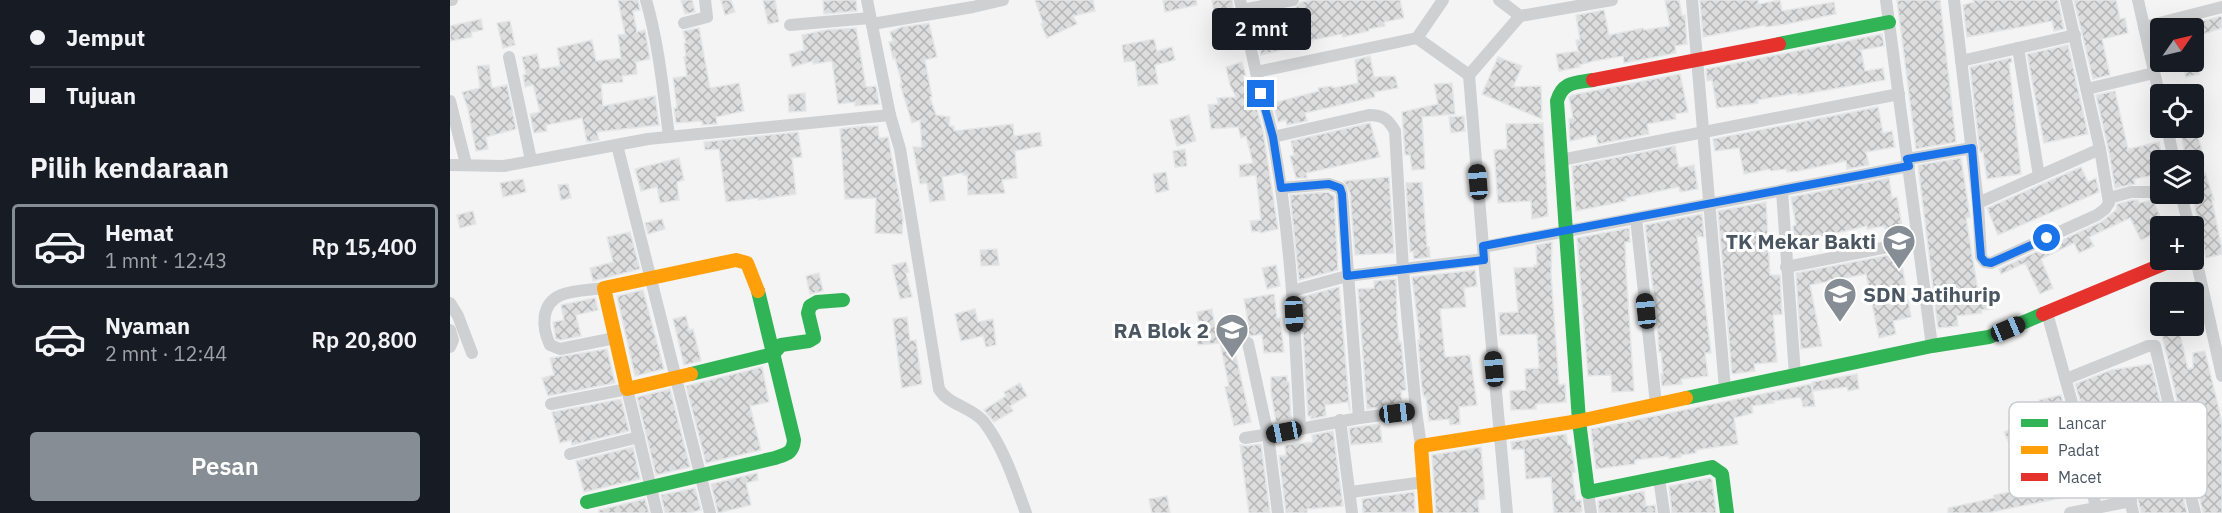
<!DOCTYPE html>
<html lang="id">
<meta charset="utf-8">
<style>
body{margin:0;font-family:"IBM Plex Sans",sans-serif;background:#20242c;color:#f1f3f6;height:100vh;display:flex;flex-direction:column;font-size:22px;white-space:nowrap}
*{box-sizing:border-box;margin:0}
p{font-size:20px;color:#9ea1a6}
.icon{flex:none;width:33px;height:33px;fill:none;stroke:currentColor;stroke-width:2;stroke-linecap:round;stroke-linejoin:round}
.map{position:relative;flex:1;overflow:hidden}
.drawer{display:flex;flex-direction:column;background:#171b24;width:450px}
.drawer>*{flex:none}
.hud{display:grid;align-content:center;height:132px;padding:0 30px;background:#171b24}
.needle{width:39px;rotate:56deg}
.controls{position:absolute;left:1700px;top:18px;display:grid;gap:12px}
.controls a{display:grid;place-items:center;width:54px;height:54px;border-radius:6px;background:#171b24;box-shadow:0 6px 24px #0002;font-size:30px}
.end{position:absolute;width:27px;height:27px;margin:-14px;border:8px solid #1a73e8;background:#fff;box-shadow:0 0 0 3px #fff}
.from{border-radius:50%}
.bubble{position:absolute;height:42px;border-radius:6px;background:#171b24;box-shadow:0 6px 24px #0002;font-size:20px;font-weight:600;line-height:42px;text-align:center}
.car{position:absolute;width:18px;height:36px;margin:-18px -9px;border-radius:8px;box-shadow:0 0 4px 2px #0007;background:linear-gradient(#222 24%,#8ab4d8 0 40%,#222 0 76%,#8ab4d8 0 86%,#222 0)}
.hud b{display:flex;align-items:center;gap:21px;height:57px;font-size:22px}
.hud b+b{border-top:2px solid #363941}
.hud i{width:15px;height:15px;background:#f1f3f6}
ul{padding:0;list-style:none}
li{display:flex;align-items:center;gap:18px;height:84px;margin:0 12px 9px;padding:0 18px;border:3px solid transparent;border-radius:6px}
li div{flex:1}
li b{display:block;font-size:22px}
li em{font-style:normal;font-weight:600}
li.active{border-color:#868d94}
li>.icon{width:54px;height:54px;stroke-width:1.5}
h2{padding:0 30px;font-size:27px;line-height:72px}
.primary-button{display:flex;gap:12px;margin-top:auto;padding:12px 30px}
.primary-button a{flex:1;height:69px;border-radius:6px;background:#868d94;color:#fff;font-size:24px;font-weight:600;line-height:69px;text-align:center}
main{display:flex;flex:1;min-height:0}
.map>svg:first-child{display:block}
.building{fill:url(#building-cross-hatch);stroke:#e5e6e7;stroke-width:1.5}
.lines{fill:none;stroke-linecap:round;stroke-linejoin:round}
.street{stroke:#ced0d2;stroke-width:12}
.fast{stroke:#30b455;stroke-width:14}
.slow{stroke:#ff9f0a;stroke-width:14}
.jam{stroke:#e5322d;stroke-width:14}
.route{stroke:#1a73e8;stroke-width:8}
.labels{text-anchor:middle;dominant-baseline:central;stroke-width:6;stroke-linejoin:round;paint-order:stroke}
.poi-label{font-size:21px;font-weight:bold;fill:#4a5661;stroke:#fff;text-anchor:end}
.key{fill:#fff;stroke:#c9ccd0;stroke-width:1.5}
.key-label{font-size:16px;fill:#4a5661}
</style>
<main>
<section class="drawer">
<div class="hud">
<b><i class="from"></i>Jemput</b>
<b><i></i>Tujuan</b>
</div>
<h2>Pilih kendaraan</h2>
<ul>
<li class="active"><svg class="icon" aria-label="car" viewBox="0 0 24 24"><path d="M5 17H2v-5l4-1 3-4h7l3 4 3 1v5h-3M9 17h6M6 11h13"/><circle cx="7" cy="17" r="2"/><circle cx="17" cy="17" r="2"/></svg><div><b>Hemat</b><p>1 mnt · 12:43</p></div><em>Rp 15,400</em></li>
<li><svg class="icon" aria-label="car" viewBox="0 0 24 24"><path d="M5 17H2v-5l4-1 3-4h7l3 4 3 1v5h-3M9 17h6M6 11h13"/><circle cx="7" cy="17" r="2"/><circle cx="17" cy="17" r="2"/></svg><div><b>Nyaman</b><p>2 mnt · 12:44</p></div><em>Rp 20,800</em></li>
</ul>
<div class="primary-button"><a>Pesan</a></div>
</section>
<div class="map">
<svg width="1772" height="513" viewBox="0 0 1772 513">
<defs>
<pattern id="building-cross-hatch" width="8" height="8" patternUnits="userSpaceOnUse" patternTransform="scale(1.5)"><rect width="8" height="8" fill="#ddddde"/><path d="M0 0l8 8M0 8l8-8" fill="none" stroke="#b5b6b7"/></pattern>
</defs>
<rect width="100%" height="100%" fill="#f4f4f4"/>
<!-- building -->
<g class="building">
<polygon points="168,0 188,0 190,10 183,11 187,32 195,30 200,59 186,62 187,74 172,76 173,82 151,84 153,106 205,96 209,125 147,132 149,140 137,142 132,118 96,125 97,131 84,133 80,114 90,112 83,85 75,87 73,75 76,74 72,57 87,54 90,69 110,66 107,48 142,40 146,61 171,58 168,35 175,34"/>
<polygon points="231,0 242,0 245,12 235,14"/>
<polygon points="271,0 281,0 285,12 275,15"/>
<polygon points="313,0 325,0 329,22 318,24"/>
<polygon points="385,0 406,0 407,11 374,14 373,1"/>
<polygon points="585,0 643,0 645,11 623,16 627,24 597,38 591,24 593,23"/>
<polygon points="713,0 746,0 747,5 715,12"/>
<polygon points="762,0 782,0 783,9 764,12"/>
<polygon points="862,0 950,0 954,18 934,22 935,26 919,29 919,31 893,37 892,34 862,40 862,42 849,45 849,46 811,55 803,20 826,13 826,12 845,8 851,2"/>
<polygon points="1215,0 1229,0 1232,16 1235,15 1237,44 1225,46 1226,53 1174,63 1173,56 1144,61 1129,65 1130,67 1109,71 1106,54 1128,51 1126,40 1130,40 1126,15 1154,10 1159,35 1193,28 1194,30 1220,26"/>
<polygon points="1250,0 1308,0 1309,4 1330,0 1332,11 1384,2 1386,14 1337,24 1316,27 1315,25 1253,37"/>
<polygon points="1447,0 1490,0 1506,142 1466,149"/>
<polygon points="1523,0 1608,0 1614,29 1604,31 1602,21 1517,37 1513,5 1524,2"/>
<polygon points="1624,0 1666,0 1670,19 1675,18 1678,33 1652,39 1660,75 1643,79"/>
<polygon points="1772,16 1772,28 1744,37 1743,28 1740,24"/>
<polygon points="31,19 33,30 21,32 22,37 0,41 0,26"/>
<polygon points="60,21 65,45 53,48 47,23"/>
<polygon points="479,23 487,57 475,60 482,97 480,97 486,115 500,117 499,126 504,126 504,131 563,124 564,136 590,132 592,146 565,151 567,178 552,180 555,193 518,195 517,175 513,175 513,173 492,177 495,200 480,202 477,183 470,184 463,147 472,147 470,120 462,123 450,84 452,84 445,58 443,59 439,42 443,41 440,32 452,27"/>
<polygon points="787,24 790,39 771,45 767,30"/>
<polygon points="249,28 260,88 289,83 294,111 266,117 267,124 252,125 252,121 226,123 224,108 227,108 223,78 237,76 234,57 236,56 234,43 236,43 233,31"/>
<polygon points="406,28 416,87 426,86 429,104 405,106 405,102 388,104 382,61 363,64 363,61 342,67 339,54 354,50 352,35 376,30"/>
<polygon points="1432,34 1434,46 1411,50 1415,71 1433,68 1435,80 1348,95 1348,93 1307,100 1308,103 1267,108 1262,80 1257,81 1256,69"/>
<polygon points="704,39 707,51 722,47 725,60 705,65 708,84 688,86 685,61 674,62 672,45"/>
<polygon points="1618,45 1638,134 1594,143 1577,54"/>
<polygon points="920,56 924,77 945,76 948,88 924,92 925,97 855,113 857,121 837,125 836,120 828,122 823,103 869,91 868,88 882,86 883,88 908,83 905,60"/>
<polygon points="1048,57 1072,66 1063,87 1091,86 1092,119 1032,94"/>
<polygon points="1561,58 1562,62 1559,63 1571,174 1537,179 1533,152 1530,152 1520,67"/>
<polygon points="1746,60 1749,74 1736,77 1732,63"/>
<polygon points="792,62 796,75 793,76 804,98 813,131 828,229 810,233 810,231 802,232 800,221 811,220 806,175 790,177 789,165 803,163 796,136 791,138 788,127 761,129 758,105 768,104 767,98 786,97 780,85 776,67"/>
<polygon points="39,65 42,88 57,85 66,129 36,137 38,149 26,151 18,109 12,92 30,88 27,66"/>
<polygon points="1230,74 1238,112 1225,114 1226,119 1197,124 1199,134 1148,144 1146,135 1120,141 1119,119 1123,118 1119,97 1122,95"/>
<polygon points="1002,83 1005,114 972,117 975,169 962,170 960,155 955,155 952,112 988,104 984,84"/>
<polygon points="1665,91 1678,149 1709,142 1712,160 1710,160 1710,174 1684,179 1685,184 1665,188 1659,152 1646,95"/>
<polygon points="355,93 356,111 339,112 338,95"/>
<polygon points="1428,107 1433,133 1442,131 1445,147 1416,152 1419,165 1397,169 1396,161 1348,171 1337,172 1336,169 1321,171 1320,169 1294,174 1289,148 1265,151 1263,139"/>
<polygon points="739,115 746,141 727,146 720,120"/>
<polygon points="1014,116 1015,131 1001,133 999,117"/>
<polygon points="920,123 930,157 856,173 857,178 846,178 840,156 844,155 841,141"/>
<polygon points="1093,123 1098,216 1082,219 1081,201 1048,203 1044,150 1057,149 1056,124"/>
<polygon points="413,126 428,126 429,138 438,137 453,218 452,234 425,233 426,198 395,199 390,129"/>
<polygon points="1730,128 1744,128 1751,146 1754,166 1743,168 1743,160 1736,160"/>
<polygon points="348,132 352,157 342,158 346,194 308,200 308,198 276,202 269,149 255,150 254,142"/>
<polygon points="1225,146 1229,168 1244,165 1248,189 1230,192 1229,187 1175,198 1176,201 1126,211 1122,166"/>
<polygon points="735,149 737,166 725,167 723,151"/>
<polygon points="229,158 234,180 227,182 229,200 210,203 207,187 191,191 185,169"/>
<polygon points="1511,158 1520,217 1516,218 1528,291 1539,289 1542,309 1531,310 1532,313 1507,316 1508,326 1488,328 1468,165"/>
<polygon points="1631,167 1638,182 1646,178 1649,192 1548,235 1537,208"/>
<polygon points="716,172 719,190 706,193 703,174"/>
<polygon points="1755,172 1764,200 1762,200 1772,250 1772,254 1756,258 1742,194 1749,191 1745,176"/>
<polygon points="939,177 944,253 905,255 900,193 894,181"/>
<polygon points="1439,178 1442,198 1447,197 1452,226 1435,229 1434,226 1417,229 1417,226 1374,236 1368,237 1368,235 1344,240 1343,226 1346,225 1341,197"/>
<polygon points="73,179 76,192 53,197 50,183"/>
<polygon points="972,182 977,247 979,247 980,257 964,259 963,251 960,252 956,183"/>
<polygon points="118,184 121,198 111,200 108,185"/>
<polygon points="878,192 884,196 888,270 849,280 840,195"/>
<polygon points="1682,200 1688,200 1689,203 1703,200 1714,226 1710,226 1710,231 1691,240 1680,218 1639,237 1644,246 1629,253 1624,243 1591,259 1603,288 1590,294 1575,263 1551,274 1549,269 1651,222 1666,210 1667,204"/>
<polygon points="1316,202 1320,275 1330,275 1332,314 1323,315 1327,362 1304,364 1305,371 1282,374 1268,211"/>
<polygon points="23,211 26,224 10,228 7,215"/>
<polygon points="1252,214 1254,237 1247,236 1261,353 1255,353 1258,376 1231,379 1232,384 1212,386 1211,374 1213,374 1211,352 1209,352 1207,320 1195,225"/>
<polygon points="212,219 215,229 198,234 195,223"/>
<polygon points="1179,228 1180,242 1175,242 1176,270 1184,391 1162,392 1161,375 1138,376 1127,238"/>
<polygon points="180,232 190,269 143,281 140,268 163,262 157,237"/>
<polygon points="1102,242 1101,274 1109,385 1115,384 1116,402 1086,404 1086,409 1061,410 1060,391 1076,390 1075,369 1089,368 1087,334 1050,335 1049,313 1068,312 1064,268 1084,267 1084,265 1087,265 1086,245"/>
<polygon points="547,249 549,265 531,266 530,250"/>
<polygon points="1450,253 1461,317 1443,321 1446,334 1429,338 1416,274 1360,285 1372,346 1351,349 1346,273"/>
<polygon points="456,262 459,272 456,273 462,297 450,299 442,265"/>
<polygon points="826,265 830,286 817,289 812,268"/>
<polygon points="1025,270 1027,286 1014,288 1016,307 990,309 995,357 1020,355 1027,405 1009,407 1010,424 1000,425 999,419 979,421 976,397 974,397 972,389 968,340 970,340 962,277"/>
<polygon points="369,273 373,291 360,294 356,276"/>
<polygon points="946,279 947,319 949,342 951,342 956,390 951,391 952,403 917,409 908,289 924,288 924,281"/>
<polygon points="889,287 900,411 898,402 875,405 876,416 861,419 861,416 858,416 851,297"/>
<polygon points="193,290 214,369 185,376 167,296"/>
<polygon points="824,294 827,318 830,318 834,352 814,353 812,334 782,339 801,422 784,426 775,387 779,386 770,343 748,345 746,332 750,332 747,312 762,309 765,327 798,321 794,299"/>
<polygon points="145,298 148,310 126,315 131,336 111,340 106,339 103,322 114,320 111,305"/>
<polygon points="525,309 528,322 543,319 546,345 536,347 533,336 511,341 505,314"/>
<polygon points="236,316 239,330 243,329 251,361 234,365 223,319"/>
<polygon points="457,317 460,341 466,340 472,384 452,388 443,319"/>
<polygon points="1710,326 1728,326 1738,369 1743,368 1743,353 1755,351 1772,422 1772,513 1753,513"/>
<polygon points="157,349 165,383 98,396 92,378 104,375 100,358"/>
<polygon points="1701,364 1711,405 1676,415 1675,410 1635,417 1625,384 1661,370"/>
<polygon points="312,367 319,402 300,406 311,450 256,463 236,386"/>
<polygon points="1407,374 1409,389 1398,391 1397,387 1363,391 1362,382"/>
<polygon points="837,376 837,382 839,382 841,418 826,422 821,392 821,377"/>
<polygon points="570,383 577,396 560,406 563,411 544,422 534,410 556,396 554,392"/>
<polygon points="1361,384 1365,406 1353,407 1351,397 1323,401 1324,403 1302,406 1303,413 1284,418 1288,444 1246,450 1246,453 1231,455 1231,457 1219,459 1219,456 1185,460 1185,464 1146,469 1141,429"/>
<polygon points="220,389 240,467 206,475 187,397"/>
<polygon points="1611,395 1618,421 1616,421 1629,494 1617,496 1601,421 1594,423 1589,400"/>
<polygon points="171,399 179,431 122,445 121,440 110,443 102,412"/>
<polygon points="1715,421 1737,513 1691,513 1684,480 1687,480 1679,431"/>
<polygon points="1575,422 1584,440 1562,450 1554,432"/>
<polygon points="930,424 932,442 901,445 899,428"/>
<polygon points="883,431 893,506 857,509 857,513 836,513 829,456 836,455 835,445 863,442 862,435"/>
<polygon points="1116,434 1118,445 1121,445 1125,472 1122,473 1126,501 1131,500 1132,511 1129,513 1104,513 1101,477 1076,479 1074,449 1062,450 1061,442"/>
<polygon points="811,444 820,513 799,513 790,445 796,446"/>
<polygon points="183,447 190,479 134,492 126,461"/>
<polygon points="1031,447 1035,499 1028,500 1029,513 986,513 982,455"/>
<polygon points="307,473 308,480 296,483 301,505 268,513 261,484"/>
<polygon points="1260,478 1262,480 1266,513 1222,513 1219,486"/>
<polygon points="1602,479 1611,498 1537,513 1498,513 1498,508 1544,498 1544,495 1580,488 1579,484"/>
<polygon points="245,488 251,510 239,513 215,513 211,495"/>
<polygon points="1194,491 1196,506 1205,505 1206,513 1149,513 1148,501"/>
<polygon points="964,492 965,512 913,513 912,499"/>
<polygon points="717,496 720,513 702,513 699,499"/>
<polygon points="195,499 199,513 149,513 149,510"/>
</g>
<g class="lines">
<!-- street -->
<g class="street">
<polyline points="0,0 2,0"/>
<path d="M196,0C209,45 213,90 219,136"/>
<path d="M417,0L440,115L450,149L489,389C498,405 522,407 534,422C554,448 565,483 576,513"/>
<polyline points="790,0 806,72 967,38 993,0"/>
<polyline points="1049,0 1070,16 1162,0"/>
<polyline points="1242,0 1275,389"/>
<polyline points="1436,0 1482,346"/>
<polyline points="1504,0 1528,203 1531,257 1535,262 1541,263 1647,215 1655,209 1659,203 1650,149 1616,0"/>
<polyline points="1688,0 1710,98"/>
<polyline points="792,10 843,0"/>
<polyline points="234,23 257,17 255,0"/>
<polyline points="422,24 523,7 553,0"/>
<polyline points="340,25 420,18"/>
<polyline points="1694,27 1772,7"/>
<polyline points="967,38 1019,75 1070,16"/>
<polyline points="1568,48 1589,176"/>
<polyline points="59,57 81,160"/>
<polyline points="1511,61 1625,35"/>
<polyline points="1019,75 1034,259 1057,513"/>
<polyline points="1637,89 1704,73"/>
<polyline points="0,101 16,164"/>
<polyline points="1717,128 1724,160"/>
<path d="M823,137L919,115C933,115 938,119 945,131L953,270L966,411"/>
<polyline points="167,145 260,513"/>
<polyline points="1457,159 1522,148"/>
<polyline points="1111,160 1449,94"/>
<polyline points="0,165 54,166 198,139 440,115"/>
<polyline points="831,188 879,184 890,188 892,194 909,418 966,411 971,446"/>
<polyline points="1332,191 1345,375"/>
<polyline points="1731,194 1739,226"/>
<polyline points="1659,198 1681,192 1700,192 1710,190"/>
<polyline points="1528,203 1650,149"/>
<polyline points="1186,218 1206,404"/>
<polyline points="1033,247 1459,166"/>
<polyline points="1744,250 1772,376"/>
<polyline points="1336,267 1468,241"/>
<path d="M154,288C141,290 123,290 111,295C90,304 92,328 100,345L110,349L165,338"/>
<polyline points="842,291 897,276 1034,259"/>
<polyline points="0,303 8,316 22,353"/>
<polyline points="1597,313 1631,435 1646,508 1620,513"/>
<polyline points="0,330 3,340 0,347"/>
<polyline points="798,343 818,435 828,513"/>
<polyline points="1616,379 1698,346 1705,346 1745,513"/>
<polyline points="101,404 177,389 207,513"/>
<polyline points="890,420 902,513"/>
<polyline points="1664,427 1683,513"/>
<polyline points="850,429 909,418"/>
<polyline points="1631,435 1722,411"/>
<path d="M795,438L850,429C845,332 841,234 823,139C819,116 811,94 806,72"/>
<polyline points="120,454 189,437"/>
<polyline points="1209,478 1214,513"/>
<polyline points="901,492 974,482"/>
<polyline points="1138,492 1141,513"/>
<polyline points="1646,508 1681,501"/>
</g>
<!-- fast -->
<g class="fast">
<polyline points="1329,44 1439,22"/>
<path d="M1143,80C1126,83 1113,81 1107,101L1129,421L1138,492L1262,467L1272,474L1277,513"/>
<polyline points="241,374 323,354 331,345 359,341 364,338 358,313 360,306 367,302 393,300"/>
<polyline points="1236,398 1482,346 1539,337 1593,314"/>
<path d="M137,502L325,458C337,454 343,453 344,440L308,291"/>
</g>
<!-- slow -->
<g class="slow">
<polyline points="241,374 177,389 154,288 286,260 297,263 308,291"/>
<polyline points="976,513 971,446 1129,421 1236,398"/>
</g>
<!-- jam -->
<g class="jam">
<polyline points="1143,80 1329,44"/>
<polyline points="1593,314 1723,260"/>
</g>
</g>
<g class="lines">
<!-- route -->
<polyline class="route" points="811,94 823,137 831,188 879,184 890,188 892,194 897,276 1034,260 1033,246 1459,166 1457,159 1522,148 1531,257 1535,262 1541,263 1597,238"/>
</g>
<!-- icons -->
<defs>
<g id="school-pin" transform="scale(1.725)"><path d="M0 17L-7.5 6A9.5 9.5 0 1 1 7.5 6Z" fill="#868d94" stroke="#fff"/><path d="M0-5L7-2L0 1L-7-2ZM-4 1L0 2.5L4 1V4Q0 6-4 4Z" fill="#fff"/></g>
</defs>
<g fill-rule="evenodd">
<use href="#school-pin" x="1449" y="241"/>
<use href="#school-pin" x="1390" y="294"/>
<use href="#school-pin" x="782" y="330"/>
</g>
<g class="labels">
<!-- poi labels -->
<g class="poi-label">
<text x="1426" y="241">TK Mekar Bakti</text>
<text x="1413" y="294" text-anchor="start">SDN Jatihurip</text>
<text x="759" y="330">RA Blok 2</text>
</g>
</g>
<!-- legend -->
<rect x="1559" y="402" width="198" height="96" rx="9" class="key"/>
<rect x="1571" y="419" width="27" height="8" fill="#30b455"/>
<rect x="1571" y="446" width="27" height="8" fill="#ff9f0a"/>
<rect x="1571" y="473" width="27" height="8" fill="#e5322d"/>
<g class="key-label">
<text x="1608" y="429">Lancar</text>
<text x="1608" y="456">Padat</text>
<text x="1608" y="483">Macet</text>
</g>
</svg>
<div class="controls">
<a><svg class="needle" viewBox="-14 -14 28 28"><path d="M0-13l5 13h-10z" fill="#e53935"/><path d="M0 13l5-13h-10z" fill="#9ea1a6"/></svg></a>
<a><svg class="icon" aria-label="locate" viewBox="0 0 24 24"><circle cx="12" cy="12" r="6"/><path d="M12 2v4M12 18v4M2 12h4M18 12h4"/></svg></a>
<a><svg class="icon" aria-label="layers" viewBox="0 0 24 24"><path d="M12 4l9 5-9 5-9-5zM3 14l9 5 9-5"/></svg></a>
<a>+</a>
<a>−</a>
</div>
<i class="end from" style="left:1597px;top:238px"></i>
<i class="end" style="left:811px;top:94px"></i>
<div class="bubble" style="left:762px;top:8px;width:99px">2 mnt</div>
<i class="car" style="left:1028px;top:182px;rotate:355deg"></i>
<i class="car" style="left:1196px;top:311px;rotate:354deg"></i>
<i class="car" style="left:844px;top:314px;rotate:177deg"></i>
<i class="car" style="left:1558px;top:329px;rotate:67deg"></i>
<i class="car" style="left:1044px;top:369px;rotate:355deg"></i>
<i class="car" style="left:947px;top:413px;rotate:83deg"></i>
<i class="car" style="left:834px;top:432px;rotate:259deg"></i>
</div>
</main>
